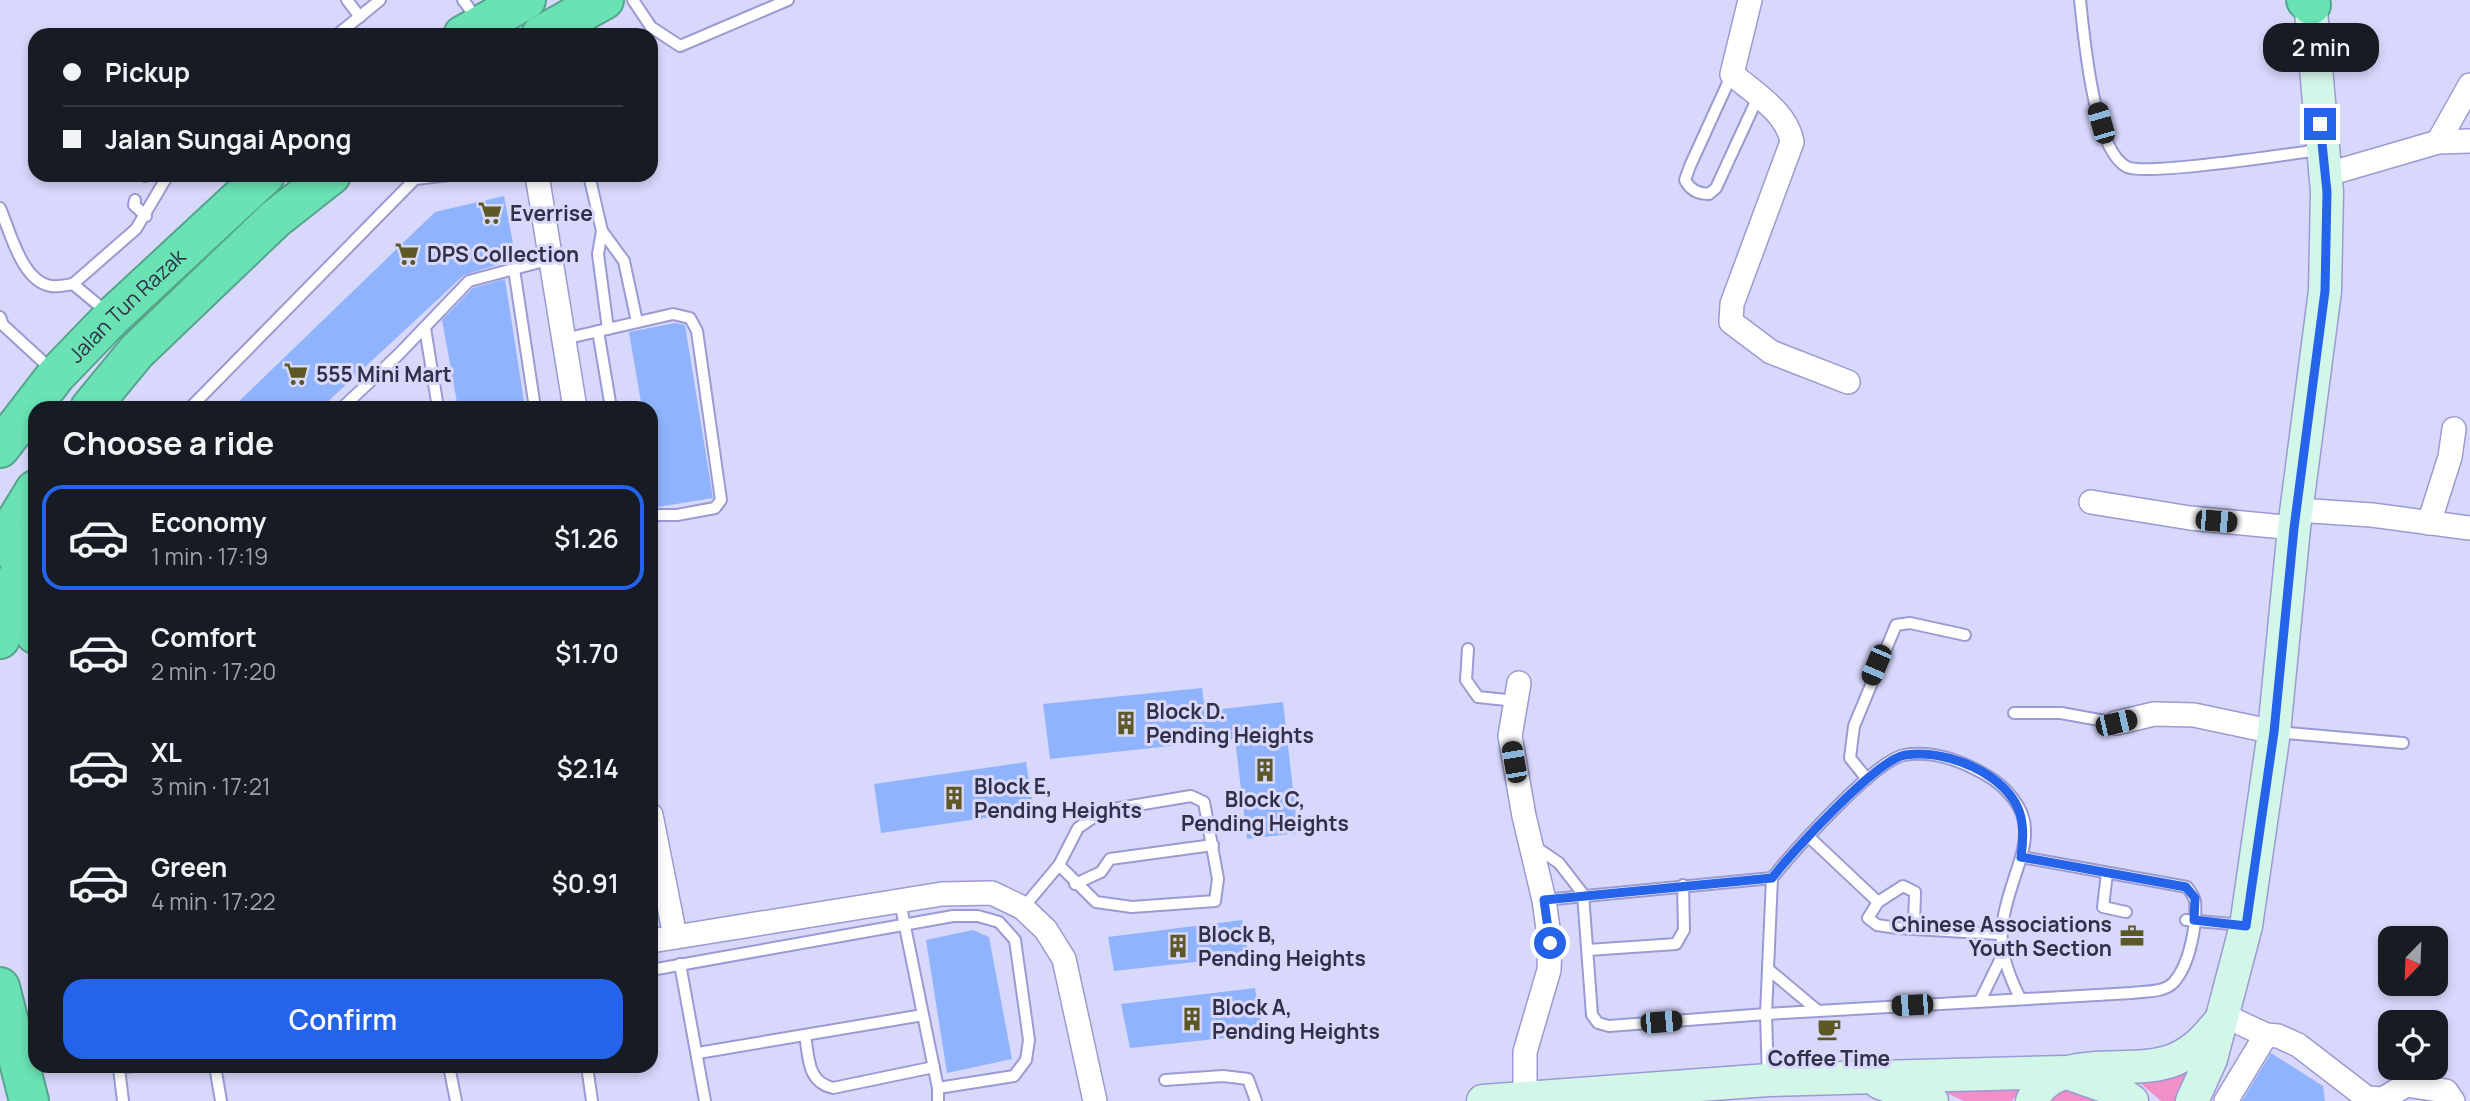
<!DOCTYPE html>
<meta charset="utf-8">
<style>
body{margin:0;font-family:Manrope,sans-serif;background:#20242c;color:#f1f3f6;height:100vh;display:flex;flex-direction:column;font-size:26px;white-space:nowrap}
*{box-sizing:border-box;margin:0}
p{font-size:23px;color:#9ea1a6}
.icon{flex:none;width:38px;height:38px;fill:none;stroke:currentColor;stroke-width:2;stroke-linecap:round;stroke-linejoin:round}
.map{position:relative;flex:1;overflow:hidden}
.sheet{position:absolute;left:28px;top:401px;width:630px;height:672px;display:flex;flex-direction:column;background:#171b24;border-radius:21px;box-shadow:0 4px 10px #0003}
.sheet>*{flex:none}
.hud{position:absolute;left:28px;top:28px;width:630px;height:154px;border-radius:21px;box-shadow:0 4px 10px #0003;display:grid;align-content:center;height:154px;padding:0 35px;background:#171b24}
.needle{width:46px;rotate:203deg}
.buttons{position:absolute;left:2378px;top:926px;display:grid;gap:14px}
.buttons a{display:grid;place-items:center;width:70px;height:70px;border-radius:14px;background:#171b24;box-shadow:0 4px 10px #0003;font-size:35px}
.end{position:absolute;width:32px;height:32px;margin:-16px;border:9px solid #2563eb;background:#fff;box-shadow:0 0 0 4px #fff}
.from{border-radius:50%}
.bubble{position:absolute;height:49px;border-radius:21px;background:#171b24;box-shadow:0 4px 10px #0003;font-size:23px;font-weight:600;line-height:49px;text-align:center}
.car{position:absolute;width:21px;height:42px;margin:-21px -10px;border-radius:9px;box-shadow:0 0 5px 2px #0007;background:linear-gradient(#222 24%,#8ab4d8 0 40%,#222 0 76%,#8ab4d8 0 86%,#222 0)}
.hud b{display:flex;align-items:center;gap:24px;height:66px;font-size:26px}
.hud b+b{border-top:2px solid #363941}
.hud i{width:18px;height:18px;background:#f1f3f6}
ul{padding:0;list-style:none}
li{display:flex;align-items:center;gap:21px;height:105px;margin:0 14px 10px;padding:0 21px;border:4px solid transparent;border-radius:21px}
li div{flex:1}
li b{display:block;font-size:26px}
li em{font-style:normal;font-weight:600}
li.on{border-color:#2563eb}
li>.icon{width:63px;height:63px;stroke-width:1.5}
h2{padding:0 35px;font-size:32px;line-height:84px}
.button{display:flex;gap:14px;margin-top:auto;padding:14px 35px}
.button a{flex:1;height:80px;border-radius:21px;background:#2563eb;color:#fff;font-size:28px;font-weight:600;line-height:80px;text-align:center}
.map>svg:first-child{display:block}
.green{fill:#f190c8}
.building{fill:#90b3fe}
.lines{fill:none;stroke-linecap:round;stroke-linejoin:round}
.lane-casing{stroke:#9b9ad3;stroke-width:14}
.street-casing{stroke:#9b9ad3;stroke-width:26}
.secondary-casing{stroke:#9b9ad3;stroke-width:35}
.highway-casing{stroke:#56a48e;stroke-width:42}
.lane{stroke:#fff;stroke-width:10}
.street{stroke:#fff;stroke-width:23}
.secondary{stroke:#d2f6e8;stroke-width:32}
.highway{stroke:#6ae2b3;stroke-width:38}
.route{stroke:#2563eb;stroke-width:9}
.labels{text-anchor:middle;dominant-baseline:central;stroke-width:6;stroke-linejoin:round;paint-order:stroke}
.poi-label{font-size:21px;font-weight:bold;fill:#313048;stroke:#d8d8fd;text-anchor:start}
.street-label{font-size:21px;fill:#313048;stroke:#d8d8fd}
</style>
<div class="map">
<svg width="2470" height="1101" viewBox="0 0 2470 1101">
<rect width="100%" height="100%" fill="#d8d8fd"/>
<!-- green -->
<g class="green">
<polygon points="2202,1059 2182,1101 2161,1101 2132,1076"/>
<polygon points="2022,1087 2012,1101 1964,1101 1940,1090"/>
<polygon points="2060,1089 2087,1090 2107,1101 2046,1101"/>
</g>
<!-- building -->
<g class="building">
<polygon points="504,196 516,259 464,275 321,408 232,408 435,212"/>
<polygon points="505,279 525,408 458,408 442,320 473,288"/>
<polygon points="675,323 685,325 713,498 658,507 651,464 651,408 642,408 629,332"/>
<polygon points="1202,688 1205,711 1283,702 1298,833 1247,839 1235,739 1050,759 1043,704"/>
<polygon points="1026,762 1034,811 881,833 874,784"/>
<polygon points="1242,920 1249,956 1114,971 1108,937"/>
<polygon points="973,930 989,937 1012,1059 947,1073 926,940"/>
<polygon points="1255,988 1263,1034 1130,1048 1121,1004"/>
<polygon points="2271,1053 2323,1086 2325,1101 2242,1101"/>
</g>
<g class="lines">
<!-- lane casing -->
<g class="lane-casing">
<g id="lane">
<polyline points="347,0 360,17"/>
<polyline points="463,0 478,20"/>
<polyline points="633,0 651,27 680,46 788,0"/>
<path d="M2080,0C2084,35 2093,150 2127,167C2146,176 2289,154 2319,150"/>
<polyline points="337,35 380,0"/>
<path d="M1732,74L1690,166L1685,180C1690,190 1699,194 1709,194L1716,188L1758,97"/>
<polyline points="589,175 602,231 624,261 637,322"/>
<polyline points="145,176 146,175"/>
<polyline points="135,200 134,205 146,216"/>
<path d="M0,208C10,231 22,282 51,286C58,287 67,285 73,284"/>
<polyline points="602,231 598,254 608,329"/>
<polyline points="514,269 535,408"/>
<polyline points="108,313 73,284 136,229 168,175"/>
<polyline points="0,317 3,325 52,370"/>
<polyline points="425,328 438,408"/>
<polyline points="598,331 611,408"/>
<polyline points="564,339 673,314 690,318 697,331 721,500 715,508 677,515 651,515"/>
<polyline points="190,408 415,179 449,175"/>
<polyline points="342,408 398,355 469,281 551,259"/>
<polyline points="1468,649 1466,680 1478,697 1516,701"/>
<polyline points="2014,713 2061,713 2116,723"/>
<polyline points="2276,732 2403,743"/>
<polyline points="1867,779 1850,758 1854,726 1896,625 1910,623 1965,635"/>
<polyline points="1809,837 1878,902"/>
<path d="M1534,846L1559,863L1583,894L1592,1015L1598,1023L1609,1026L1766,1014L2132,993C2145,991 2164,993 2174,982C2190,964 2197,924 2195,901C2194,896 2190,891 2187,887L2021,857"/>
<polyline points="2107,873 2103,907 2126,912"/>
<polyline points="1075,884 1101,872 1110,859 1213,845"/>
<polyline points="1544,900 1772,878"/>
<polyline points="900,902 938,1088 938,1101"/>
<polyline points="1023,908 1059,865 1078,828 1091,819 1107,810 1191,796 1204,802 1218,879 1215,901 1132,907 1096,902 1059,865"/>
<polyline points="2186,920 2243,925"/>
<polyline points="1914,928 1915,892 1903,886 1878,902 1868,918 1877,925 1897,928 1999,934"/>
<polyline points="1588,950 1676,944 1684,930 1683,885"/>
<polyline points="680,964 705,1101"/>
<polyline points="1768,969 1817,1010"/>
<polyline points="651,970 953,916 978,916 999,922 1015,940 1029,1040 1026,1060 1014,1076 938,1088"/>
<polyline points="1980,1001 2003,954"/>
<path d="M805,1035C809,1058 807,1082 833,1088L934,1067"/>
<polyline points="698,1053 923,1015"/>
<polyline points="215,1066 221,1101"/>
<polyline points="449,1066 456,1101"/>
<polyline points="587,1066 592,1101"/>
<path d="M1768,1079L1766,1014L1772,878C1793,852 1874,761 1904,755C1932,750 1962,761 1986,775C2004,785 2025,807 2025,829C2026,844 2020,861 2015,876C1998,928 1995,948 2020,998"/>
<polyline points="1165,1080 1223,1076 1248,1079 1256,1101"/>
<polyline points="123,1101 119,1068 132,1066"/>
</g>
</g>
<!-- street casing -->
<g class="street-casing">
<g id="street">
<path d="M1750,0L1732,74C1754,93 1787,112 1792,142L1732,304L1731,322L1771,352L1848,382"/>
<polyline points="2438,142 2470,85"/>
<polyline points="537,175 575,408"/>
<polyline points="2325,175 2438,142 2470,141"/>
<polyline points="2091,502 2190,518 2294,528"/>
<polyline points="2297,510 2372,515 2470,528"/>
<polyline points="2429,523 2450,457 2454,429"/>
<polyline points="1519,683 1510,736 1524,816 1544,900 1550,943 1549,970 1525,1052 1525,1097"/>
<polyline points="2116,723 2154,714 2194,715 2274,732"/>
<polyline points="651,815 675,936"/>
<polyline points="651,941 942,894 992,893 1023,908 1046,930 1064,959 1095,1101"/>
<polyline points="2223,1015 2266,1035 2278,1036 2298,1045 2367,1098 2383,1099 2406,1085 2446,1091 2453,1101"/>
<polyline points="2226,1101 2266,1035"/>
</g>
</g>
<!-- secondary casing -->
<g class="secondary-casing">
<g id="secondary">
<polyline points="1880,1083 1932,1101"/>
<polyline points="1483,1101 1768,1080 2064,1072 2116,1090 2132,1101"/>
<path d="M2032,1101C2053,1050 2135,1078 2176,1059C2196,1050 2207,1037 2220,1021"/>
<polyline points="2192,1101 2211,1059 2246,926 2274,732 2294,528 2325,291 2327,192 2310,0"/>
</g>
</g>
<!-- highway casing -->
<g class="highway-casing">
<g id="highway">
<polyline points="2306,0 2311,5"/>
<polyline points="463,35 526,0"/>
<polyline points="541,35 604,0"/>
<polyline points="90,408 137,351 275,219 331,175"/>
<path id="s1" d="M0,448L56,375L112,317L265,175"/>
<polyline points="0,547 35,490"/>
<polyline points="35,592 31,610 35,634"/>
<polyline points="0,639 9,598 35,536"/>
<polyline points="0,987 29,1101"/>
</g>
</g>
<!-- lane -->
<use href="#lane" class="lane"/>
<!-- street -->
<use href="#street" class="street"/>
<!-- secondary -->
<use href="#secondary" class="secondary"/>
<!-- highway -->
<use href="#highway" class="highway"/>
</g>
<g class="lines">
<!-- route -->
<path class="route" d="M1550,943L1544,900L1772,878C1792,852 1876,760 1905,755C1935,751 1968,761 1992,778C2022,800 2026,822 2021,857L2186,887L2195,898L2194,920L2246,926L2274,732L2294,528L2325,291L2327,192L2320,124"/>
</g>
<!-- icons -->
<defs>
<g id="supermarket-bare" transform="scale(1.89)"><path d="M-6-5.5h2.5l.6 2H6L4.5 2H-2.5L-4.4-4H-6ZM-1.5 3.2a1.3 1.3 0 1 0 .1 0ZM3 3.2a1.3 1.3 0 1 0 .1 0Z" fill="#5d5926" stroke="#d8d8fd" stroke-width="2.5" paint-order="stroke"/></g>
<g id="building-bare" transform="scale(1.89)"><path d="M-4-6H4V6H1V3H-1V6H-4ZM-2.5-4.3h1.7v1.8h-1.7ZM.8-4.3h1.7v1.8H.8ZM-2.5-1h1.7V.8h-1.7ZM.8-1h1.7V.8H.8Z" fill="#5d5926" stroke="#d8d8fd" stroke-width="2.5" paint-order="stroke"/></g>
<g id="office-bare" transform="scale(1.89)"><path d="M-6-3h4V-5.5h4V-3h4V5H-6ZM-1-4.5V-3h2v-1.5ZM-6 0V1H6V0Z" fill="#5d5926" stroke="#d8d8fd" stroke-width="2.5" paint-order="stroke"/></g>
<g id="cafe-bare" transform="scale(1.89)"><path d="M-5.5-4.5H6V0H3Q3 3.5 0 3.5H-2.5Q-5.5 3.5-5.5 0ZM3-3.2v2h1.7v-2ZM-6 4.5H4V6H-6Z" fill="#5d5926" stroke="#d8d8fd" stroke-width="2.5" paint-order="stroke"/></g>
</defs>
<g fill-rule="evenodd">
<use href="#supermarket-bare" x="490" y="213"/>
<use href="#supermarket-bare" x="407" y="254"/>
<use href="#supermarket-bare" x="296" y="374"/>
<use href="#building-bare" x="1126" y="723"/>
<use href="#building-bare" x="1265" y="770"/>
<use href="#building-bare" x="954" y="798"/>
<use href="#office-bare" x="2132" y="936"/>
<use href="#building-bare" x="1178" y="946"/>
<use href="#building-bare" x="1192" y="1019"/>
<use href="#cafe-bare" x="1829" y="1029"/>
</g>
<g class="labels">
<!-- poi labels -->
<g class="poi-label">
<text x="510" y="213">Everrise</text>
<text x="427" y="254">DPS Collection</text>
<text x="316" y="374">555 Mini Mart</text>
<text x="1146" y="711">Block D.<tspan x="1146" dy="24">Pending Heights</tspan></text>
<text x="974" y="786">Block E,<tspan x="974" dy="24">Pending Heights</tspan></text>
<text x="1265" y="799" text-anchor="middle">Block C,<tspan x="1265" dy="24">Pending Heights</tspan></text>
<text x="2112" y="924" text-anchor="end">Chinese Associations<tspan x="2112" dy="24">Youth Section</tspan></text>
<text x="1198" y="934">Block B,<tspan x="1198" dy="24">Pending Heights</tspan></text>
<text x="1212" y="1007">Block A,<tspan x="1212" dy="24">Pending Heights</tspan></text>
<text x="1829" y="1058" text-anchor="middle">Coffee Time</text>
</g>
<!-- street labels -->
<g class="street-label">
<text stroke="none"><textPath href="#s1" startOffset="191">Jalan Tun Razak</textPath></text>
</g>
</g>
</svg>
<div class="buttons">
<a><svg class="needle" viewBox="-14 -14 28 28"><path d="M0-13l5 13h-10z" fill="#e53935"/><path d="M0 13l5-13h-10z" fill="#9ea1a6"/></svg></a>
<a><svg class="icon" aria-label="locate" viewBox="0 0 24 24"><circle cx="12" cy="12" r="6"/><path d="M12 2v4M12 18v4M2 12h4M18 12h4"/></svg></a>
</div>
<i class="end from" style="left:1550px;top:943px"></i>
<i class="end" style="left:2320px;top:124px"></i>
<div class="bubble" style="left:2263px;top:23px;width:116px">2 min</div>
<i class="car" style="left:2101px;top:123px;rotate:344deg"></i>
<i class="car" style="left:2216px;top:521px;rotate:95deg"></i>
<i class="car" style="left:1876px;top:665px;rotate:203deg"></i>
<i class="car" style="left:2116px;top:723px;rotate:77deg"></i>
<i class="car" style="left:1514px;top:762px;rotate:350deg"></i>
<i class="car" style="left:1912px;top:1005px;rotate:267deg"></i>
<i class="car" style="left:1661px;top:1022px;rotate:85deg"></i>
<div class="hud">
<b><i class="from"></i>Pickup</b>
<b><i></i>Jalan Sungai Apong</b>
</div>
<section class="sheet">
<h2>Choose a ride</h2>
<ul>
<li class="on"><svg class="icon" aria-label="car" viewBox="0 0 24 24"><path d="M5 17H2v-5l4-1 3-4h7l3 4 3 1v5h-3M9 17h6M6 11h13"/><circle cx="7" cy="17" r="2"/><circle cx="17" cy="17" r="2"/></svg><div><b>Economy</b><p>1 min · 17:19</p></div><em>$1.26</em></li>
<li><svg class="icon" aria-label="car" viewBox="0 0 24 24"><path d="M5 17H2v-5l4-1 3-4h7l3 4 3 1v5h-3M9 17h6M6 11h13"/><circle cx="7" cy="17" r="2"/><circle cx="17" cy="17" r="2"/></svg><div><b>Comfort</b><p>2 min · 17:20</p></div><em>$1.70</em></li>
<li><svg class="icon" aria-label="car" viewBox="0 0 24 24"><path d="M5 17H2v-5l4-1 3-4h7l3 4 3 1v5h-3M9 17h6M6 11h13"/><circle cx="7" cy="17" r="2"/><circle cx="17" cy="17" r="2"/></svg><div><b>XL</b><p>3 min · 17:21</p></div><em>$2.14</em></li>
<li><svg class="icon" aria-label="car" viewBox="0 0 24 24"><path d="M5 17H2v-5l4-1 3-4h7l3 4 3 1v5h-3M9 17h6M6 11h13"/><circle cx="7" cy="17" r="2"/><circle cx="17" cy="17" r="2"/></svg><div><b>Green</b><p>4 min · 17:22</p></div><em>$0.91</em></li>
</ul>
<div class="button"><a>Confirm</a></div>
</section>
</div>
